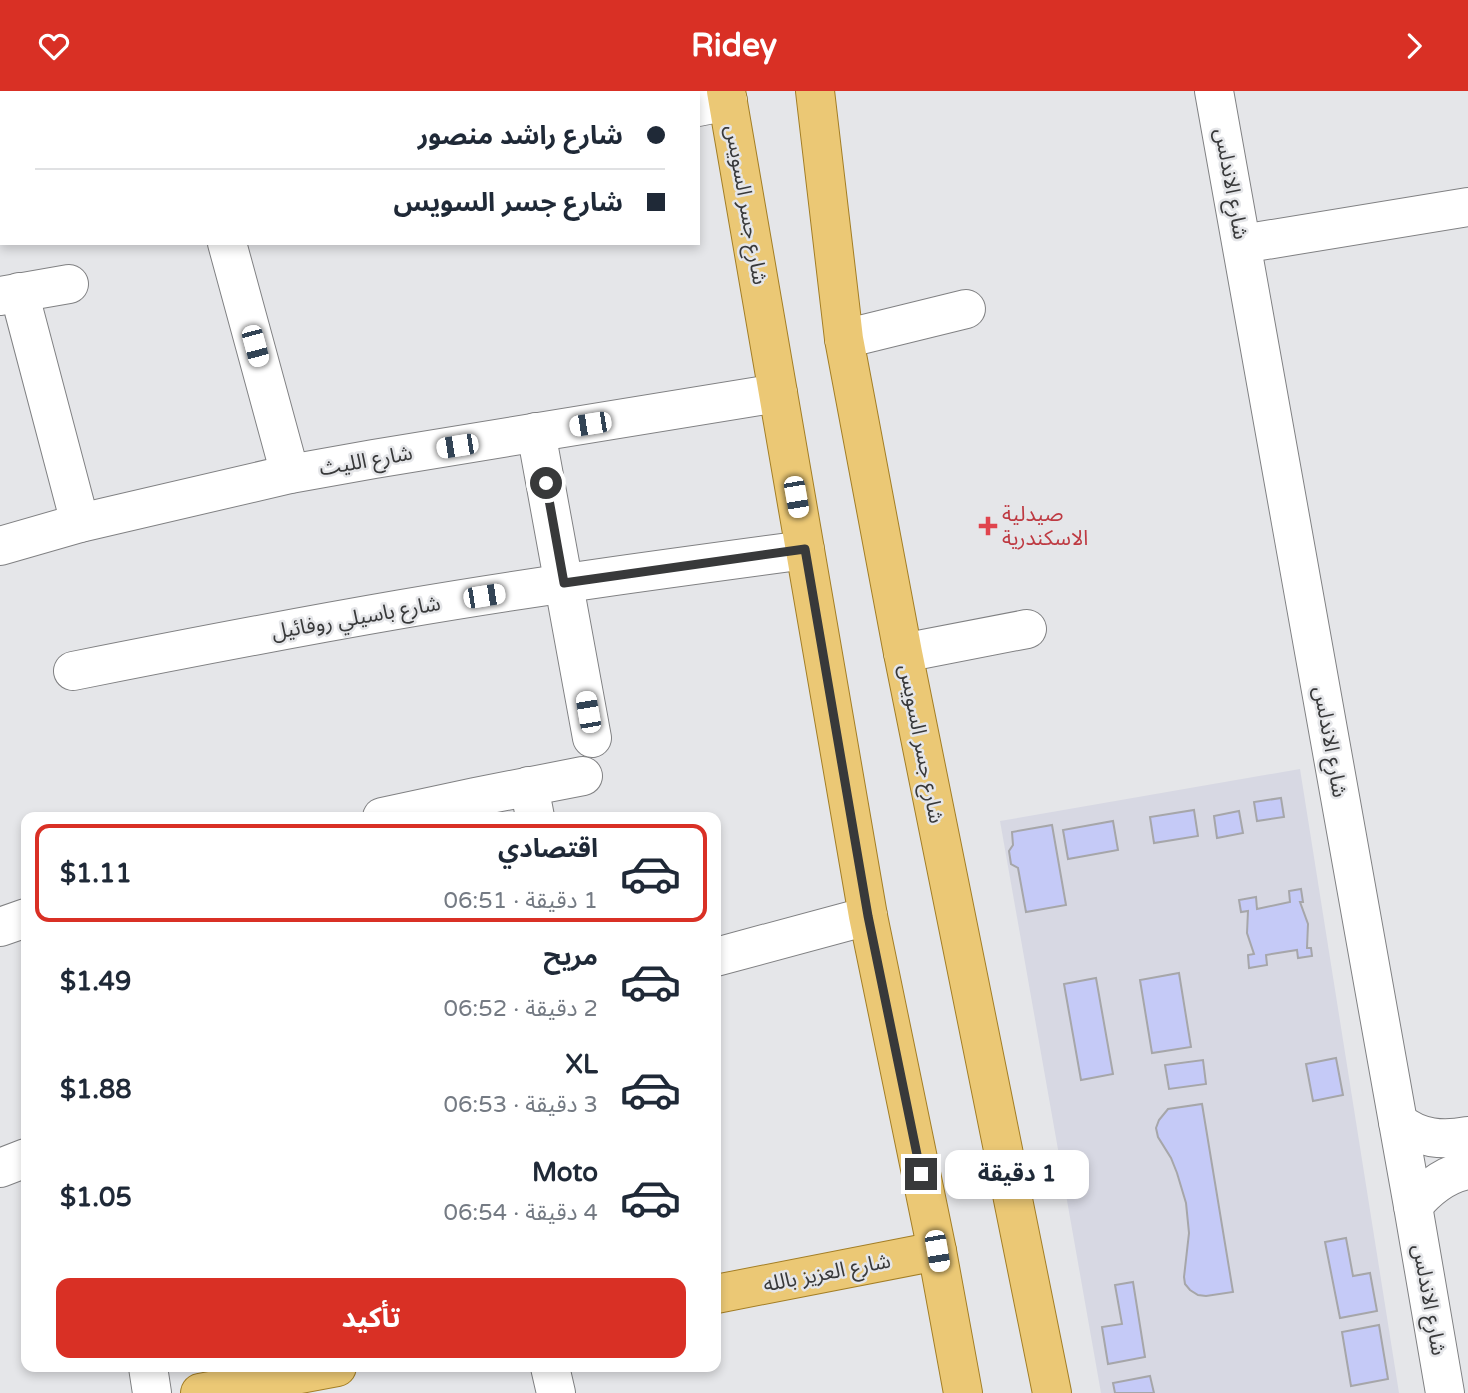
<!DOCTYPE html>
<html lang="ar">
<meta charset="utf-8">
<style>
body{margin:0;font-family:"Varela Round","Noto Sans Arabic",sans-serif;background:#f2f2f3;color:#1f2937;direction:rtl;height:100vh;display:flex;flex-direction:column;font-size:26px;white-space:nowrap}
*{box-sizing:border-box;margin:0}
p{font-size:23px;color:#747a83}
.icon{flex:none;width:38px;height:38px;fill:none;stroke:currentColor;stroke-width:2;stroke-linecap:round;stroke-linejoin:round}
.map{position:relative;flex:1;overflow:hidden;direction:ltr}
.drawer{position:absolute;left:21px;top:721px;width:700px;height:560px;display:flex;flex-direction:column;background:#fff;border-radius:14px;box-shadow:0 4px 10px #0003;direction:rtl}
.drawer>*{flex:none}
.hud{position:absolute;left:0px;top:0px;width:700px;height:154px;box-shadow:0 4px 10px #0003;direction:rtl;display:grid;align-content:center;height:154px;padding:0 35px;background:#fff}
.end{position:absolute;width:32px;height:32px;margin:-16px;border:9px solid #38393a;background:#fff;box-shadow:0 0 0 4px #fff}
.from{border-radius:50%}
.bubble{position:absolute;height:49px;border-radius:14px;background:#fff;box-shadow:0 4px 10px #0003;font-size:23px;font-weight:700;line-height:49px;text-align:center;direction:rtl}
.car{position:absolute;width:21px;height:42px;margin:-21px -10px;border-radius:9px;box-shadow:0 0 5px 2px #0007;background:linear-gradient(#fff 24%,#345 0 40%,#fff 0 76%,#345 0 86%,#fff 0)}
.hud b{display:flex;align-items:center;gap:24px;height:66px;font-size:26px}
.hud b+b{border-top:2px solid #e0e1e3}
.hud i{width:18px;height:18px;background:#1f2937}
ul{padding:12px 0 0;list-style:none}
li{display:flex;align-items:center;gap:21px;height:98px;margin:0 14px 10px;padding:0 21px;border:4px solid transparent;border-radius:14px}
li div{flex:1}
li b{display:block;font-size:26px}
li em{font-style:normal;font-weight:700}
li.selected{border-color:#d93025}
li>.icon{width:63px;height:63px;stroke-width:1.5}
.primary-button{display:flex;gap:14px;margin-top:auto;padding:14px 35px}
.primary-button a{flex:1;height:80px;border-radius:14px;background:#d93025;color:#fff;font-size:28px;font-weight:700;line-height:80px;text-align:center}
header{display:flex;justify-content:space-between;align-items:center;height:91px;padding:0 35px;background:#d93025;color:#fff;font-size:32px;font-weight:700}
.map>svg:first-child{display:block}
.built{fill:#d7d8e3}
.building{fill:#c5caf7;stroke:#a6a6a9;stroke-width:2}
.lines{fill:none;stroke-linecap:round;stroke-linejoin:round}
.minor-casing{stroke:#808183;stroke-width:40}
.major-casing{stroke:#a37e25;stroke-width:40}
.minor{stroke:#fff;stroke-width:38}
.major{stroke:#ebc875;stroke-width:38}
.route{stroke:#38393a;stroke-width:9}
.health-dot{fill:#e0444e;stroke:#e5e6e9;stroke-width:2.5}
.labels{text-anchor:middle;dominant-baseline:central;stroke-width:5;stroke-linejoin:round;paint-order:stroke}
.street-label{font-size:21px;fill:#38393a;stroke:#e5e6e9}
.health-label{font-size:21px;fill:#be3a42;stroke:#e5e6e9;text-anchor:start}
</style>
<header><svg class="icon" aria-label="forward" viewBox="0 0 24 24"><path d="M9 5l7 7-7 7"/></svg>Ridey<svg class="icon" aria-label="heart" viewBox="0 0 24 24"><path d="M12 20l-8-8c-3-5 5-10 8-4 3-6 11-1 8 4z"/></svg></header>
<div class="map">
<svg width="1468" height="1302" viewBox="0 0 1468 1302">
<rect width="100%" height="100%" fill="#e5e6e9"/>
<!-- built -->
<polygon class="built" points="1300,678 1399,1302 1101,1302 1000,730"/>
<!-- building -->
<g class="building">
<polygon points="1281,707 1284,726 1257,730 1254,711"/>
<polygon points="1194,719 1198,745 1154,752 1150,726"/>
<polygon points="1239,720 1243,742 1217,747 1214,725"/>
<polygon points="1113,730 1118,759 1068,768 1063,739"/>
<polygon points="1052,734 1066,814 1026,821 1018,777 1011,773 1009,760 1013,754 1012,741"/>
<polygon points="1301,798 1303,811 1300,811 1308,833 1307,857 1311,857 1312,865 1298,867 1297,859 1266,864 1267,874 1249,877 1248,864 1254,863 1247,842 1248,820 1241,821 1239,809 1256,806 1257,818 1290,811 1289,800"/>
<polygon points="1179,882 1191,956 1152,962 1140,889"/>
<polygon points="1096,887 1113,983 1081,989 1064,893"/>
<polygon points="1336,967 1343,1004 1313,1010 1306,973"/>
<polygon points="1203,969 1206,993 1169,998 1165,974"/>
<polygon points="1202,1013 1233,1201 1206,1205 1198,1204 1190,1199 1185,1193 1184,1186 1189,1142 1186,1112 1177,1082 1171,1067 1158,1046 1156,1037 1159,1029 1168,1018"/>
<polygon points="1346,1147 1353,1185 1370,1182 1377,1220 1340,1227 1325,1151"/>
<polygon points="1133,1191 1145,1266 1108,1273 1102,1236 1122,1233 1115,1194"/>
<polygon points="1379,1234 1388,1288 1351,1295 1342,1241"/>
<polygon points="1150,1285 1154,1302 1115,1302 1113,1292"/>
</g>
<g class="lines">
<!-- minor casing -->
<g class="minor-casing">
<g id="minor">
<polyline points="186,0 186,2"/>
<polyline points="1214,0 1413,1115 1445,1302"/>
<polyline points="698,16 728,10"/>
<polyline points="0,89 2,88"/>
<polyline points="227,152 290,383"/>
<polyline points="1242,153 1468,116"/>
<polyline points="19,201 80,432"/>
<polyline points="0,205 69,193"/>
<polyline points="844,248 966,218"/>
<polyline points="536,341 592,647"/>
<polyline points="0,455 80,432 290,383 374,368 778,302"/>
<polyline points="903,562 1027,538"/>
<path d="M73,580C183,558 292,537 402,518C536,495 671,477 805,459"/>
<polyline points="529,695 535,726"/>
<polyline points="382,726 475,706 583,685"/>
<polyline points="0,836 26,827"/>
<polyline points="716,866 868,825"/>
<path d="M1398,1031C1420,1048 1442,1050 1468,1045"/>
<polyline points="0,1077 26,1067"/>
<path d="M1413,1115C1428,1097 1445,1083 1468,1079"/>
<polyline points="148,1276 152,1302"/>
<polyline points="550,1276 556,1302"/>
</g>
</g>
<!-- major casing -->
<g class="major-casing">
<g id="major">
<polyline points="726,0 868,825 937,1160 963,1302"/>
<polyline points="815,0 844,248 903,562 1052,1302"/>
<polyline points="716,1203 937,1160"/>
<polyline points="200,1302 337,1276"/>
</g>
</g>
<!-- minor -->
<use href="#minor" class="minor"/>
<!-- major -->
<use href="#major" class="major"/>
</g>
<g class="lines">
<!-- route -->
<polyline class="route" points="546,392 564,492 805,458 868,825 921,1083"/>
</g>
<!-- markers -->
<path class="health-dot" d="M984.5 424.5h7v7h7v7h-7v7h-7v-7h-7v-7h7z"/>
<g class="labels">
<!-- street labels -->
<g class="street-label">
<text transform="translate(1231 93) rotate(80)">شارع الاندلس</text>
<text transform="translate(746 114) rotate(80)">شارع جسر السويس</text>
<text transform="translate(366 370) rotate(-10)">شارع الليث</text>
<text transform="translate(356 527) rotate(-10)">شارع باسيلي روفائيل</text>
<text transform="translate(1330 651) rotate(80)">شارع الاندلس</text>
<text transform="translate(921 653) rotate(79)">شارع جسر السويس</text>
<text transform="translate(827 1182) rotate(-11)">شارع العزيز بالله</text>
<text transform="translate(1429 1209) rotate(80)">شارع الاندلس</text>
</g>
<!-- health labels -->
<g class="health-label">
<text x="1002" y="423">صيدلية<tspan x="1002" dy="24">الاسكندرية</tspan></text>
</g>
</g>
</svg>
<i class="end from" style="left:546px;top:392px"></i>
<i class="end" style="left:921px;top:1083px"></i>
<div class="bubble" style="left:945px;top:1059px;width:144px">1 دقيقة</div>
<i class="car" style="left:255px;top:255px;rotate:165deg"></i>
<i class="car" style="left:590px;top:333px;rotate:261deg"></i>
<i class="car" style="left:457px;top:355px;rotate:261deg"></i>
<i class="car" style="left:796px;top:406px;rotate:170deg"></i>
<i class="car" style="left:484px;top:505px;rotate:81deg"></i>
<i class="car" style="left:588px;top:621px;rotate:350deg"></i>
<i class="car" style="left:937px;top:1160px;rotate:170deg"></i>
<div class="hud">
<b><i class="from"></i>شارع راشد منصور</b>
<b><i></i>شارع جسر السويس</b>
</div>
<section class="drawer">
<ul>
<li class="selected"><svg class="icon" aria-label="car" viewBox="0 0 24 24"><path d="M5 17H2v-5l4-1 3-4h7l3 4 3 1v5h-3M9 17h6M6 11h13"/><circle cx="7" cy="17" r="2"/><circle cx="17" cy="17" r="2"/></svg><div><b>اقتصادي</b><p>1 دقيقة · 06:51</p></div><em>$1.11</em></li>
<li><svg class="icon" aria-label="car" viewBox="0 0 24 24"><path d="M5 17H2v-5l4-1 3-4h7l3 4 3 1v5h-3M9 17h6M6 11h13"/><circle cx="7" cy="17" r="2"/><circle cx="17" cy="17" r="2"/></svg><div><b>مريح</b><p>2 دقيقة · 06:52</p></div><em>$1.49</em></li>
<li><svg class="icon" aria-label="car" viewBox="0 0 24 24"><path d="M5 17H2v-5l4-1 3-4h7l3 4 3 1v5h-3M9 17h6M6 11h13"/><circle cx="7" cy="17" r="2"/><circle cx="17" cy="17" r="2"/></svg><div><b>XL</b><p>3 دقيقة · 06:53</p></div><em>$1.88</em></li>
<li><svg class="icon" aria-label="car" viewBox="0 0 24 24"><path d="M5 17H2v-5l4-1 3-4h7l3 4 3 1v5h-3M9 17h6M6 11h13"/><circle cx="7" cy="17" r="2"/><circle cx="17" cy="17" r="2"/></svg><div><b>Moto</b><p>4 دقيقة · 06:54</p></div><em>$1.05</em></li>
</ul>
<div class="primary-button"><a>تأكيد</a></div>
</section>
</div>
